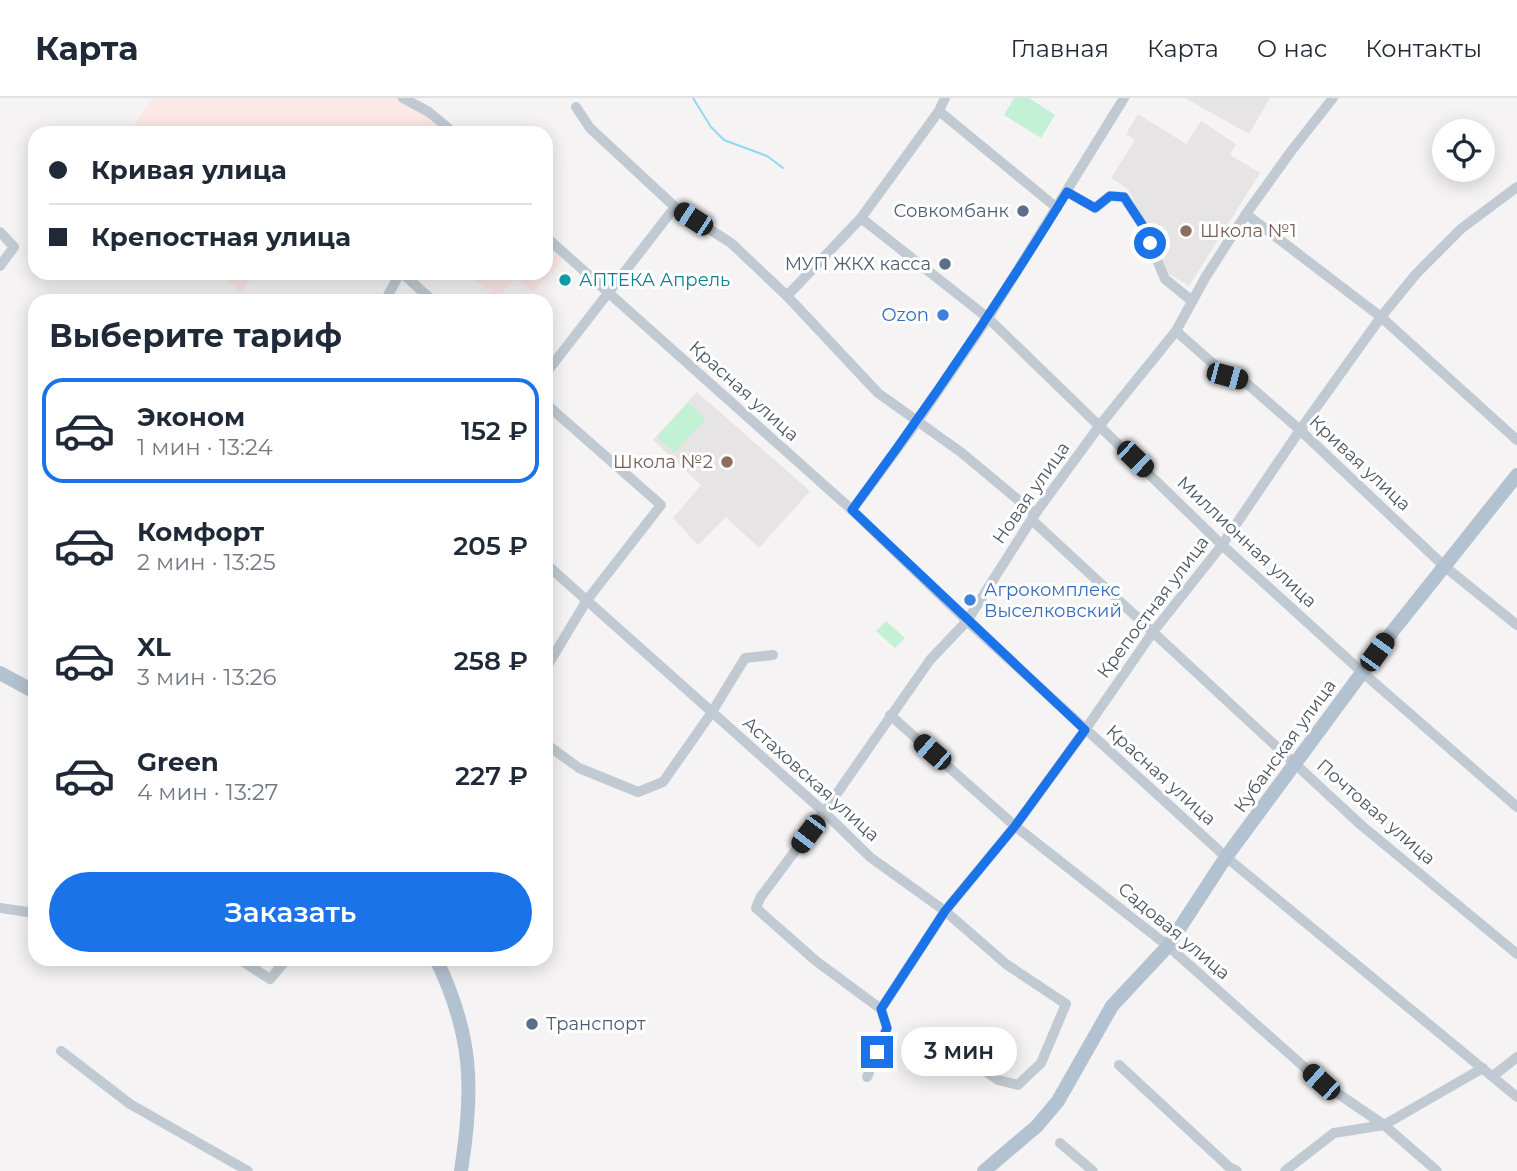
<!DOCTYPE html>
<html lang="ru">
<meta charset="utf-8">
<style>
body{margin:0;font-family:Montserrat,sans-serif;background:#f6f6f7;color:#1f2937;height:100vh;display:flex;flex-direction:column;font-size:26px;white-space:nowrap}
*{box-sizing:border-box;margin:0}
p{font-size:23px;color:#747a83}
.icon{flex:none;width:38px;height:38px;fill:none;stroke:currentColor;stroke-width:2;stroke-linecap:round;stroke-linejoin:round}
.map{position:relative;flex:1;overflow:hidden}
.sheet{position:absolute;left:28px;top:196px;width:525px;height:672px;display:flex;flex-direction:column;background:#fff;border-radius:21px;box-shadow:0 4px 18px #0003}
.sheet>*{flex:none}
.guide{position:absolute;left:28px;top:28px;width:525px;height:154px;border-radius:21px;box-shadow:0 4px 18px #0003;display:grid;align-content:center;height:154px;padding:0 21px;background:#fff}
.fabs{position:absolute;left:1432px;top:21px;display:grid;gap:14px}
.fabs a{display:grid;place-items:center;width:63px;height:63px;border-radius:50%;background:#fff;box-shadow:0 4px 18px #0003;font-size:35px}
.end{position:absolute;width:32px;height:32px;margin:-16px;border:9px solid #1a73e8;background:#fff;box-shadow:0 0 0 4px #fff}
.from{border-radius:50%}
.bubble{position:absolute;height:49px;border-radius:24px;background:#fff;box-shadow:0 4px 18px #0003;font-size:23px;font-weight:600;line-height:49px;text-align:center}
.car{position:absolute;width:21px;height:42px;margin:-21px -10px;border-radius:9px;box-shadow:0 0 5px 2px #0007;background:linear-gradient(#222 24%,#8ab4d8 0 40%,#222 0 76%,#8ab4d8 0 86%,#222 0)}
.guide b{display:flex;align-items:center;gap:24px;height:66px;font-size:26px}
.guide b+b{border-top:2px solid #e0e1e3}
.guide i{width:18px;height:18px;background:#1f2937}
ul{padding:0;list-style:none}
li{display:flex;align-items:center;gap:21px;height:105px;margin:0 14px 10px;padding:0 7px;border:4px solid transparent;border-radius:21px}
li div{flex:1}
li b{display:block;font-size:26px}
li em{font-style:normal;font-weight:600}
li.on{border-color:#1a73e8}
li>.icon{width:63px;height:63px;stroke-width:1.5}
h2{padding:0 21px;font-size:32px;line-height:84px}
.button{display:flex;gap:14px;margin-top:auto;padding:14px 21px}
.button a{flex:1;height:80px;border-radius:42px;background:#1a73e8;color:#fff;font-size:28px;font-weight:600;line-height:80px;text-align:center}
header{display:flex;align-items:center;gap:42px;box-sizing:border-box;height:98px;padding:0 35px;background:#fff;border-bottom:2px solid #e0e1e3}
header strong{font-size:33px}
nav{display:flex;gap:38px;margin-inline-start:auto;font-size:24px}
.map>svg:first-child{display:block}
.education{fill:#e6e4e5}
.medical{fill:#fce8e6}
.green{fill:#c3f1d5}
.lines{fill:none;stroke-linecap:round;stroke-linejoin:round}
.stream{stroke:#90daee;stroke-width:2}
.minor{stroke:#c1cad2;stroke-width:10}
.major{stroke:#b3c2d1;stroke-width:14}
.route{stroke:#1a73e8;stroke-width:9}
.service-dot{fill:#5c6f8a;stroke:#fff;stroke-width:2.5}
.education-dot{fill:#8d6e63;stroke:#fff;stroke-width:2.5}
.culture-dot{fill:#0f9aa8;stroke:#fff;stroke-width:2.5}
.shop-dot{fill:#3f7fe0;stroke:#fff;stroke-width:2.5}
.labels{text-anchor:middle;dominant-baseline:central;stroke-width:6;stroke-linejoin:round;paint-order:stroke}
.service-label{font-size:18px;fill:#4e5e75;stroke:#fff;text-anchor:end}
.education-label{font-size:18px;fill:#785e54;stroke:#fff;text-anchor:start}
.culture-label{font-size:18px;fill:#0d838f;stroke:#fff;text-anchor:start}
.shop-label{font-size:18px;fill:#366cbe;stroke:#fff;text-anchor:end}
.street-label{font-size:18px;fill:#4a5661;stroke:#fff}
</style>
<header>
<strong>Карта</strong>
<nav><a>Главная</a><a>Карта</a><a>О нас</a><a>Контакты</a></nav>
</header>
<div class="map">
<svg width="1517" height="1073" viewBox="0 0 1517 1073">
<rect width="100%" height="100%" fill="#f5f3f3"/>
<!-- education -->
<g class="education">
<polygon points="1185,0 1270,0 1249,36"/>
<polygon points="1138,16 1186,46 1201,23 1236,46 1230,57 1260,75 1189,188 1169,176 1128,91 1111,80 1135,42 1126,36"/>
<polygon points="697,294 810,393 759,450 726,419 698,447 673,420 701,387 653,342"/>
</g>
<!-- medical -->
<g class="medical">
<polygon points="153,0 399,0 435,23 449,35 135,35 133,29"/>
<polygon points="546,145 563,161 533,194 515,180 497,200 467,175 546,175"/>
<polygon points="221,175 254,175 241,195"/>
</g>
<!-- green -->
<g class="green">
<polygon points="1014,0 1029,0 1055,17 1041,40 1004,17"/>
<polygon points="688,305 706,321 674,355 657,339"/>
<polygon points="886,523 905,540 895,550 876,533"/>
</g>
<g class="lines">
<!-- stream -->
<polyline class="stream" points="693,0 711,29 724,42 767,58 783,70"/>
<!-- minor -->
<g class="minor">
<polyline points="403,0 429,14 454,35"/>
<polyline points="576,9 590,30 675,109 731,145 787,198 878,295 962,355 1035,416"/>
<polyline points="939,13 1057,110"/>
<polyline points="1067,94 1095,110 1110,98 1124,99 1143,128 1165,181 1192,203"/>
<polyline points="1246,116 1381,219 1517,342"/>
<polyline points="861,120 988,220 1222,447 1362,574 1517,709"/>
<polyline points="0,134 14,149 0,168"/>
<polyline points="546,139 852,412 967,523 1226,759 1517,999"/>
<polyline points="402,175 433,203"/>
<polyline points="787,198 861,120 939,13 945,0"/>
<polyline points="385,203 400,175"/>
<polyline points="1176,233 1227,278 1244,283 1300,332 1444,468 1517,527"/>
<polyline points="546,275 675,109"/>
<polyline points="546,306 661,407 587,502 546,570"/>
<polyline points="852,412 917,324 988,220 1124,0"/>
<polyline points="1032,422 1361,727 1517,856"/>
<polyline points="546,466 824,714 870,759 945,813 1006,866 1066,906 1041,965 1018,987 998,982 947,947"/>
<polyline points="890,617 1015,728 1168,848 1321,984 1384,1027 1437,1073"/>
<polyline points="546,646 579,670 638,694 663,684 712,614 745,560 773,557"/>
<polyline points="0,810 35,815"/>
<polyline points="239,861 270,881 287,861"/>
<polyline points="881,911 816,863 756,810 760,800 824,714 930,562 967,523 1035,416 1100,327 1176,233 1205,180 1246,116 1292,52 1333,0"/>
<polyline points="61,953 130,1006 248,1073"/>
<polyline points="1119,967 1229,1069 1237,1073"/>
<polyline points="1493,978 1517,959"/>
<polyline points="867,979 887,930 881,911 945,813 1015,728 1085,632 1153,534 1222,447 1300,332 1381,219 1416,176 1462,130 1517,89"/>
<polyline points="1060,1045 1093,1073"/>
<polyline points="1285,1073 1334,1035 1384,1027 1483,970"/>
</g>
<!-- major -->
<g class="major">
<polyline points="0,575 35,594"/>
<path d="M436,861C473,937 474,991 461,1073"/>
<polyline points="984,1073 1037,1028 1058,1003 1112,908 1168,848 1226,759 1392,534 1517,377"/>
</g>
</g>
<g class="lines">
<!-- route -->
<path class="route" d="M877,954L887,930L881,911L945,813L1015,728L1085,632L852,412C928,309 1000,203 1067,94L1095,110L1110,98L1124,99L1143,128L1150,145"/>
</g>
<!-- markers -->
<g class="service-dot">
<circle cx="1023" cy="113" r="7"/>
<circle cx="945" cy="166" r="7"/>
<circle cx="532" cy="926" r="7"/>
</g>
<g class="education-dot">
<circle cx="1186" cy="133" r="7"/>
<circle cx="727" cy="364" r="7"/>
</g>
<circle class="culture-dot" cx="565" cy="182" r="7"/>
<g class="shop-dot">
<circle cx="943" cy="217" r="7"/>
<circle cx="970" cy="502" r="7"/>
</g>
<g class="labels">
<!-- service labels -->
<g class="service-label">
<text x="1009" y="113">Совкомбанк</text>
<text x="931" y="166">МУП ЖКХ касса</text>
<text x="546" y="926" text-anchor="start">Транспорт</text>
</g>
<!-- education labels -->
<g class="education-label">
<text x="1200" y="133">Школа №1</text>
<text x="713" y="364" text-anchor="end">Школа №2</text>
</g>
<!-- culture labels -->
<g class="culture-label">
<text x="579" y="182">АПТЕКА Апрель</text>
</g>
<!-- shop labels -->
<g class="shop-label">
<text x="929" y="217">Ozon</text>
<text x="984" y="492" text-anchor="start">Агрокомплекс<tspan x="984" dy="21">Выселковский</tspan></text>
</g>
<!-- street labels -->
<g class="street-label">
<text transform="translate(744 293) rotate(42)">Красная улица</text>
<text transform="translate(1360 365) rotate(43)">Кривая улица</text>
<text transform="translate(1031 395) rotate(-55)">Новая улица</text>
<text transform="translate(1247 444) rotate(43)">Миллионная улица</text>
<text transform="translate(1153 509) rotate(-53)">Крепостная улица</text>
<text transform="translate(1285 648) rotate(-54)">Кубанская улица</text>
<text transform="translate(1161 677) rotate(42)">Красная улица</text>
<text transform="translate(811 681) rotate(42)">Астаховская улица</text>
<text transform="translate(1376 714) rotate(41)">Почтовая улица</text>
<text transform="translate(1174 833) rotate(40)">Садовая улица</text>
</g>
</g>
</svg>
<div class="fabs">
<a><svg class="icon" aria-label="locate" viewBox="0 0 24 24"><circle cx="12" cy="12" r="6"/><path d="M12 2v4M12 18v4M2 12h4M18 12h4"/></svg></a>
</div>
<i class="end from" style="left:1150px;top:145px"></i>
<i class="end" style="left:877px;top:954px"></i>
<div class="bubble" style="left:901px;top:929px;width:116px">3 мин</div>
<i class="car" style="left:693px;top:121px;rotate:303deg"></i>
<i class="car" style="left:1227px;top:278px;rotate:105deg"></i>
<i class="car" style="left:1135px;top:361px;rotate:134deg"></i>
<i class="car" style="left:1377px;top:554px;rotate:36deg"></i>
<i class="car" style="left:932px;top:654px;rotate:311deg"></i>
<i class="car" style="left:808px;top:736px;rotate:217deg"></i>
<i class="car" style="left:1321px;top:984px;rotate:312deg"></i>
<div class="guide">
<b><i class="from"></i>Кривая улица</b>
<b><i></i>Крепостная улица</b>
</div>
<section class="sheet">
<h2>Выберите тариф</h2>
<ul>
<li class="on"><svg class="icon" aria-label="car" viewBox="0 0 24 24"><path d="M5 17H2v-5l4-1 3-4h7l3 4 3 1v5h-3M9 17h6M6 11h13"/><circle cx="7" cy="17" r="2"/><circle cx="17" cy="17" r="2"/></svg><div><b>Эконом</b><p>1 мин · 13:24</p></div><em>152 ₽</em></li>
<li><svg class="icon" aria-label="car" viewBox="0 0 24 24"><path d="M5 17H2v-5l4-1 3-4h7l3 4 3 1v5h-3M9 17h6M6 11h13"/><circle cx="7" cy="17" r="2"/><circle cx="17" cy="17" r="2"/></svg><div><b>Комфорт</b><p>2 мин · 13:25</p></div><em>205 ₽</em></li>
<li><svg class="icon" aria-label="car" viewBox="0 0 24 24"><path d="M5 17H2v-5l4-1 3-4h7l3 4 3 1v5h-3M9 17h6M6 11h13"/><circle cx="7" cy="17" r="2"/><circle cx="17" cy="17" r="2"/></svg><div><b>XL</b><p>3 мин · 13:26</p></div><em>258 ₽</em></li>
<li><svg class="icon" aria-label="car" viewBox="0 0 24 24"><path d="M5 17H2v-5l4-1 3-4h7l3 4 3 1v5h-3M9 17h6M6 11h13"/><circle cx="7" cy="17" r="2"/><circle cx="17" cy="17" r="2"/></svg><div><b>Green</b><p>4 мин · 13:27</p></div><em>227 ₽</em></li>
</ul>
<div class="button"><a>Заказать</a></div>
</section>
</div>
